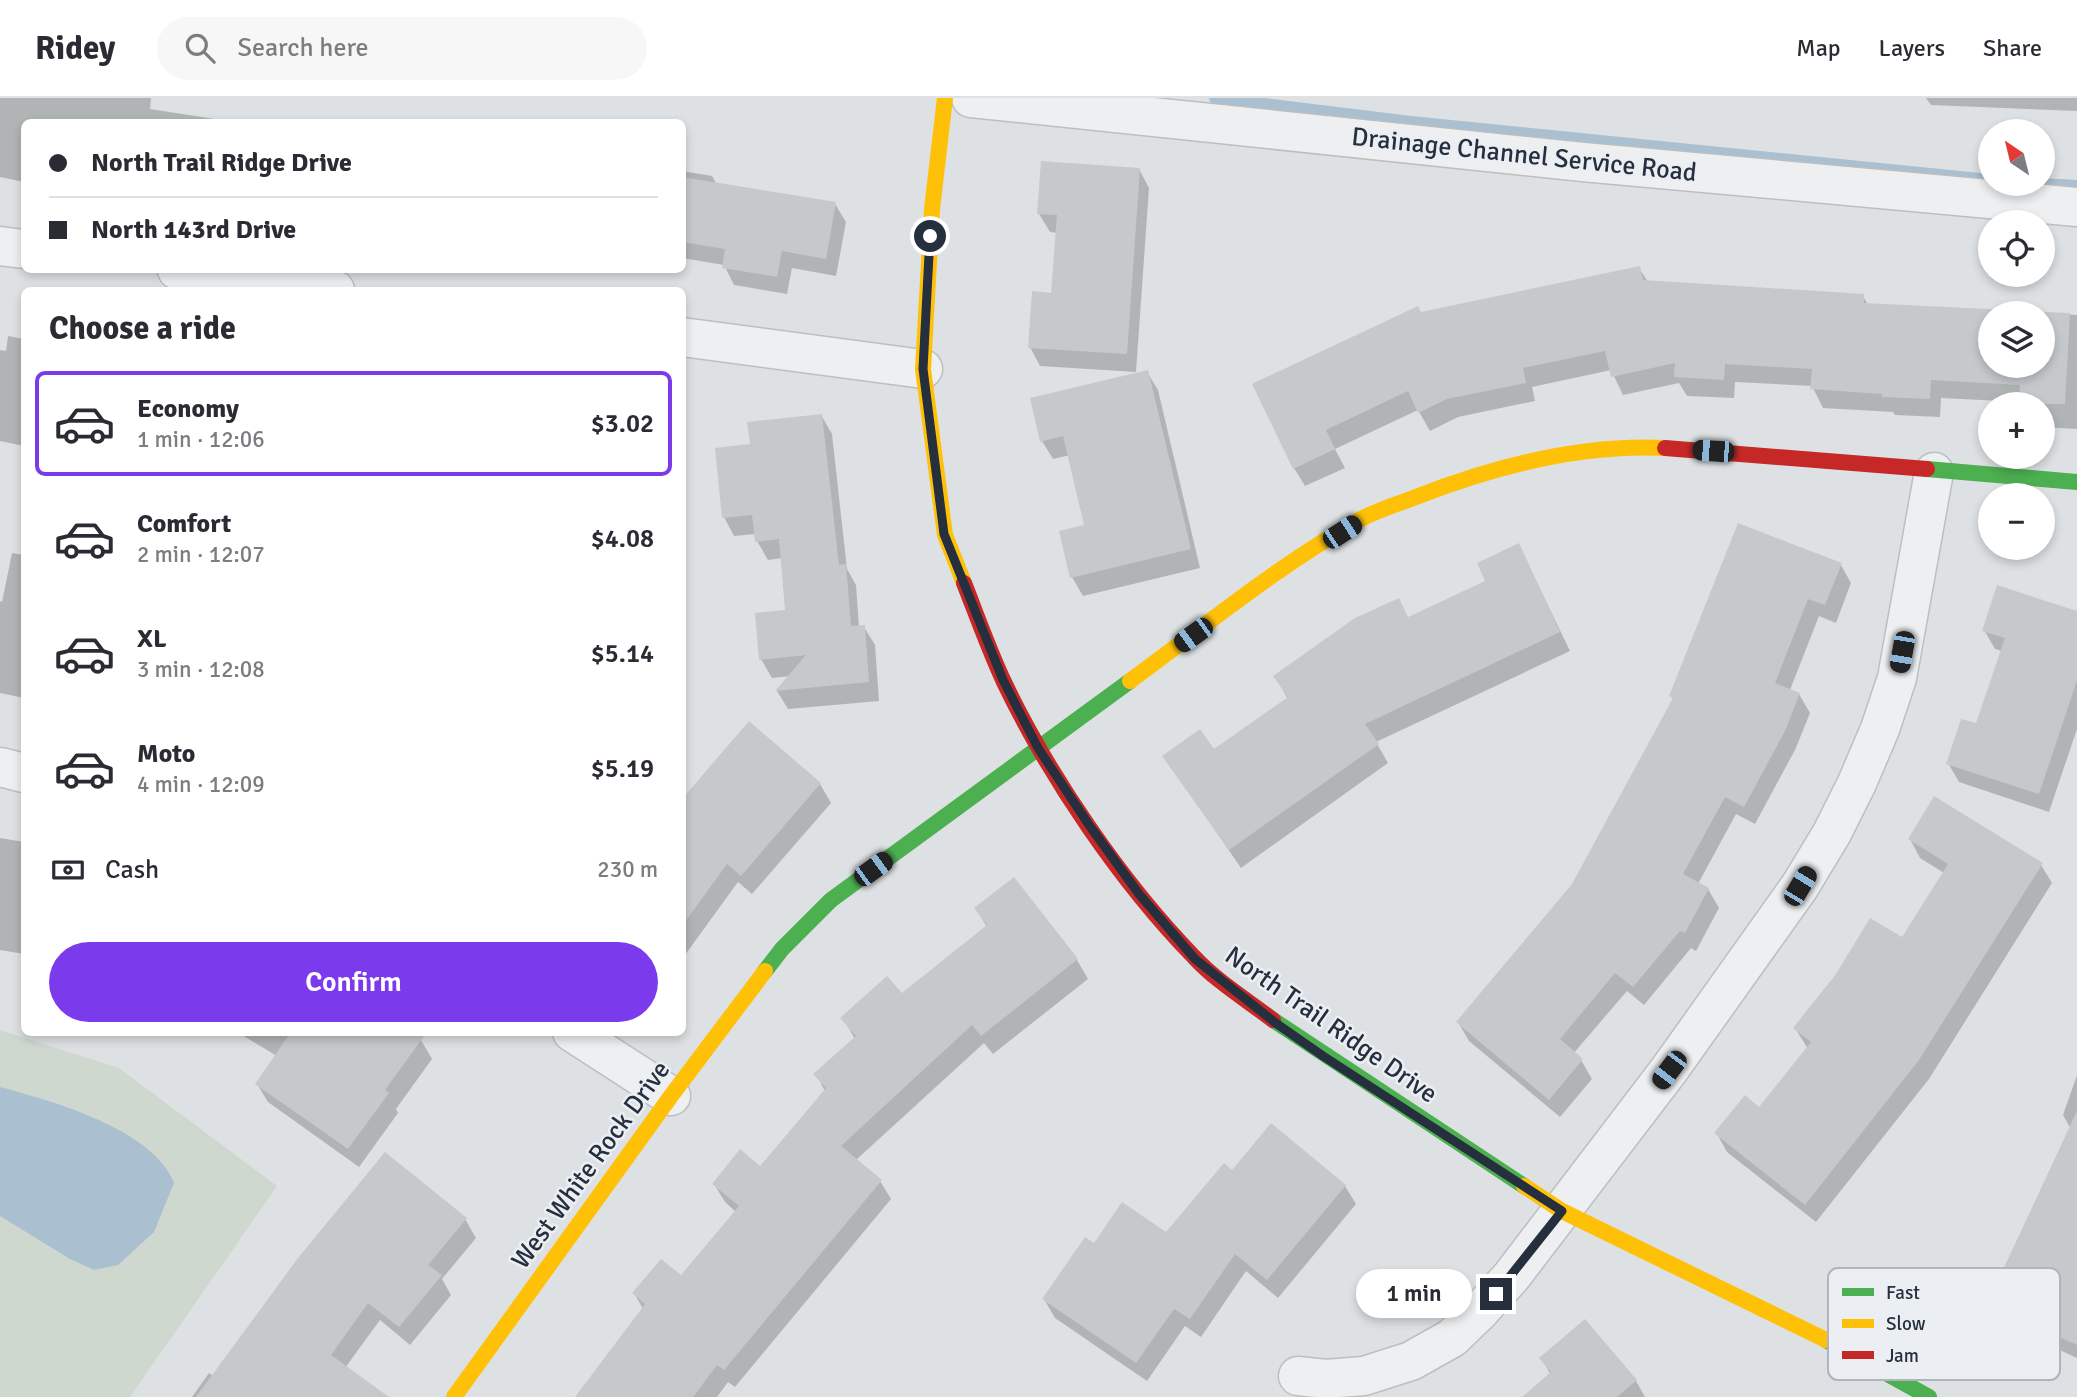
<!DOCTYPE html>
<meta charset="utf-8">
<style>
body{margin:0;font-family:Signika,sans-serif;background:#f7f7f7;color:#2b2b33;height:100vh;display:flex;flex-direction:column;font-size:26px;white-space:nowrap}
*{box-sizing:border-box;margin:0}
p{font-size:23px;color:#7c7c81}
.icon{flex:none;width:38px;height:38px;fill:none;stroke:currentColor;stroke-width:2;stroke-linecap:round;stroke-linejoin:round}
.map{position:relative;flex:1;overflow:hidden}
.panel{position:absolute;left:21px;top:189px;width:665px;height:749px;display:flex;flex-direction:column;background:#fff;border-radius:10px;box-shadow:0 4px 10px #0003}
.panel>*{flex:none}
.top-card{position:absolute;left:21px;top:21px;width:665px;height:154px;border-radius:10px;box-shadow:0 4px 10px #0003;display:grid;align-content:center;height:154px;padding:0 28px;background:#fff}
.needle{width:46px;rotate:325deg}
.controls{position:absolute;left:1978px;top:21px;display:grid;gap:14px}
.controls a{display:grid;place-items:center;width:77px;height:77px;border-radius:50%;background:#fff;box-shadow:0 4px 10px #0003;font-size:35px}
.end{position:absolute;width:32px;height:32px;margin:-16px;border:9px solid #252f3d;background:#fff;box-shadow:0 0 0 4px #fff}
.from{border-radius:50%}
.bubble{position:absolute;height:49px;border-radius:24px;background:#fff;box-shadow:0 4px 10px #0003;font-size:23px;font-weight:600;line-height:49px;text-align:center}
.car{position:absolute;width:21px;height:42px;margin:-21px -10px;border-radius:9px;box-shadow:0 0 5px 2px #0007;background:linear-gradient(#222 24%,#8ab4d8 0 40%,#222 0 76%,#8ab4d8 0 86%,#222 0)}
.top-card b{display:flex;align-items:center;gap:24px;height:66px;font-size:26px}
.top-card b+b{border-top:2px solid #e1e1e2}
.top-card i{width:18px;height:18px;background:#2b2b33}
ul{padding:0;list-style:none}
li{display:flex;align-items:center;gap:21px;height:105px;margin:0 14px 10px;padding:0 14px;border:4px solid transparent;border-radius:10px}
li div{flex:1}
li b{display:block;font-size:26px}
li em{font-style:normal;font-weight:600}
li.selected{border-color:#7c3aed}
li>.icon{width:63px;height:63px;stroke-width:1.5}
h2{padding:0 28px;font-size:32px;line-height:84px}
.pay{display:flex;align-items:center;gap:18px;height:77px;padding:0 28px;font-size:26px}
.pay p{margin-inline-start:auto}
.action{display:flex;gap:14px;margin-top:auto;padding:14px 28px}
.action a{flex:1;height:80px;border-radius:42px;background:#7c3aed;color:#fff;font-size:28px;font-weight:600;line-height:80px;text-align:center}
header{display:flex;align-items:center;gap:42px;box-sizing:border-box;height:98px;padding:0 35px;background:#fff;border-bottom:2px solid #e1e1e2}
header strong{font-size:33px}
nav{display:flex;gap:38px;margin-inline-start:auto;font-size:24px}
.search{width:490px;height:63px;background:#f7f7f7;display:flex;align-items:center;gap:18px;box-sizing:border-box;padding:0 24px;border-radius:38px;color:#7c7c81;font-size:26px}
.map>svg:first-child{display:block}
.green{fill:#cfd8ce}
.water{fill:#aabfd0}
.shadow{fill:#0003}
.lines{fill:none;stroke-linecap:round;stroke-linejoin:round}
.stream{stroke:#aabfd0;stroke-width:12}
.building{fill:#c6c9cc;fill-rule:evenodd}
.street-casing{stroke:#bcbfc1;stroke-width:41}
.street{stroke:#edeff1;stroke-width:38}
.fast{stroke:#4caf50;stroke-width:16}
.slow{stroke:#ffc107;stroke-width:16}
.jam{stroke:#c62828;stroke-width:16}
.route{stroke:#252f3d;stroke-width:9}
.labels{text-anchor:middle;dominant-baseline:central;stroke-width:5;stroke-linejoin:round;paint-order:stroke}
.street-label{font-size:26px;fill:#252f3d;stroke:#ebeff4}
.key{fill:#ebeff4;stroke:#b0b5bd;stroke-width:2}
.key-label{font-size:19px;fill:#252f3d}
</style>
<header>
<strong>Ridey</strong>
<div class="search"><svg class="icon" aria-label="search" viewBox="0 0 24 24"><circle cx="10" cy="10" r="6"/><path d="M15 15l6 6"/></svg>Search here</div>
<nav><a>Map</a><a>Layers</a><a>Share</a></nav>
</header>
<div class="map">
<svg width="2077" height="1299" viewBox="0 0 2077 1299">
<rect width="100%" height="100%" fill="#dee1e3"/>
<!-- green -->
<polygon class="green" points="0,932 119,970 277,1088 130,1299 0,1299"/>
<!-- water -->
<path class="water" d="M0,989C52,1003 153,1031 174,1085L154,1134L118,1167L94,1172L70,1161L0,1118Z"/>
<!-- shadow -->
<g class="shadow">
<polygon points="0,0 151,0 150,11 234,24 24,24 24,84 0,79"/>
<polygon points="1926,0 2077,0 2077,13 1931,7"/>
<polygon points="1139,71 1149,90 1136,274 1040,268 1030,249 1053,197 1058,135 1050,134 1039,116"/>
<polygon points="682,73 712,78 717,87 835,106 846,124 836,178 792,170 787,196 734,187 724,167 682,160"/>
<polygon points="1639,170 1648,184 1863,198 1868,207 2038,215 1990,215 1990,268 2042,268 2042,215 2077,217 2077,331 2042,329 2042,306 2021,306 2021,304 1941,300 1940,319 1895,317 1893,314 1823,310 1812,288 1735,284 1734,300 1687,298 1679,285 1623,297 1611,272 1532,289 1535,303 1458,319 1430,333 1418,312 1335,351 1345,370 1305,388 1294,370 1420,216"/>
<polygon points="8,238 24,241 24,348 0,343 0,252 6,253"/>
<polygon points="1147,274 1158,292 1200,470 1083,498 1072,479 1086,428 1070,357 1053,361 1042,343"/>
<polygon points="821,317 832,336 847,471 856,487 859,529 864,529 875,547 879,603 788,611 777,593 790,578 772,580 761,561 787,514 783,460 768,462 757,443 756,436 734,438 724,419 752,347"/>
<polygon points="12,455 24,457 24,600 0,595 0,503 2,504"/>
<polygon points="1528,466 1570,553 1376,644 1388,665 1241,770 1164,658 1214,654 1288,601 1275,578 1409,521"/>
<polygon points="1841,467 1851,485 1836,525 1819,518 1790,592 1799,596 1810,615 1795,652 1755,726 1736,716 1698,786 1708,791 1719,810 1696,853 1691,850 1644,907 1627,893 1573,956 1581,962 1592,981 1560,1019 1469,943 1458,924 1574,787 1673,603 1671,598"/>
<polygon points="2077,515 2077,631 2049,714 1959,684 1948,665 1977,628 2002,553 1995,551 1984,532"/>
<polygon points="749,626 820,686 831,705 752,796 738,784 682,861 682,704"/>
<polygon points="0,740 24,744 24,856 0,852"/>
<polygon points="1910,741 2041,767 2052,785 1929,981 1816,1124 1727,1054 1717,1036 1759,1011 1808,951 1795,930 1903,842 1944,775 1920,760"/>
<polygon points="1013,781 1077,862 1088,881 993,956 984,945 856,1062 880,1083 891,1101 735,1289 728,1284 717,1299 577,1299 643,1211 634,1195 681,1180 736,1114 725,1104 714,1086 760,1071 825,993 816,976 855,941 843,920 902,897 987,829 976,811"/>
<polygon points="237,934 411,934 421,942 432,961 396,1011 398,1015 359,1069 268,1004 257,986 277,958"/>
<polygon points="2077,977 2077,1260 2000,1225 1989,1206 2071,1031 2063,1017"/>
<polygon points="1345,1088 1356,1106 1278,1200 1246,1173 1201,1239 1185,1228 1147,1283 1055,1220 1044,1201 1095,1147 1166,1137"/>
<polygon points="465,1121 476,1140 442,1181 451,1197 410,1247 380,1222 345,1270 376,1299 192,1299 209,1275 213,1278"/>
<polygon points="1541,1260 1636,1283 1645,1299 1525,1299 1551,1277"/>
</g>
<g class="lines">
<!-- stream -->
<g class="stream">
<polyline points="1215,0 1411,24 1990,82"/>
<polyline points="2042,86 2077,88"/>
</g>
</g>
<!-- building -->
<g class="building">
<polygon points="1041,63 1140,70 1127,256 1028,250 1032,193 1051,195 1057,117 1037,116"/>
<polygon points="682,79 836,104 826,161 782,153 777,179 722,170 725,151 682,144"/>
<path d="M1640,168L1643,182L1864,196V205L2070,215L2065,306H2019L2020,287L1931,282L1930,301L1882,299V296L1810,291L1812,271L1725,266L1724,282L1674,279L1675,265L1611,279L1605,253L1523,270L1526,285L1447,301L1418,315L1408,293L1326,332L1335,351L1293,371L1252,286L1418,208L1421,214ZM1990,215H2042V268H1990Z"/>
<polygon points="1148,272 1191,451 1070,480 1059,433 1084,427 1063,338 1040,344 1030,300"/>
<polygon points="822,316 839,467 846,466 851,528 865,527 869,584 775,593 806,557 759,562 755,515 785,512 779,441 755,444 752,417 722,420 715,350 750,346 747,324"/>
<polygon points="1738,425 1842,465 1825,507 1808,501 1775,585 1800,595 1785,633 1744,709 1725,699 1683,776 1709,790 1685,835 1680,833 1633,889 1615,875 1560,941 1583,961 1549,1002 1456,924 1572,786 1673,600 1669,598"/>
<polygon points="1519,445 1560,534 1365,626 1379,646 1229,752 1162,658 1200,631 1214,651 1288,599 1273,578 1355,520 1399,500 1408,519 1485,483 1477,465"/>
<polygon points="1997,487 2077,513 2077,582 2039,696 1946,666 1961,621 1976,625 2005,540 1982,533"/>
<polygon points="749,623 821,685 741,778 727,766 682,828 682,701"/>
<polygon points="1934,698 2043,765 1919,962 1805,1107 1714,1035 1745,997 1759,1009 1811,944 1793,930 1836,876 1870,820 1902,839 1948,766 1908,741"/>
<polygon points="1014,779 1078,861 981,938 972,927 841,1048 882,1082 724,1272 717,1267 693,1299 575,1299 645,1206 632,1195 661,1161 681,1177 739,1108 712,1086 740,1051 760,1068 826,990 813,976 856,938 840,920 887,878 902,895 987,827 974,810"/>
<polygon points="291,934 427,934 385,992 389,995 348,1051 255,986"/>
<polygon points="2077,1013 2077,1247 1987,1206"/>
<polygon points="1271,1025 1346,1087 1267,1182 1235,1156 1190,1221 1174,1211 1136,1265 1042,1201 1085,1139 1094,1145 1122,1104 1166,1134 1224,1065 1232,1072"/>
<polygon points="385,1054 467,1120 428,1167 442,1177 399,1229 368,1205 331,1257 389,1299 196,1299 298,1160"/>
<polygon points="1585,1221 1637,1282 1617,1299 1522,1299 1551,1274 1539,1260"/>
</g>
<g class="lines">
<!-- street casing -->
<g class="street-casing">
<g id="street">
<polyline points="971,0 1583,64 2077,109"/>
<polyline points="0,148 24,151"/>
<polyline points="177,172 335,192"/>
<polyline points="682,239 923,271"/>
<polyline points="0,669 24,675"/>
<polyline points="572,934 671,998"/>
<polyline points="1298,1278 1326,1281 1364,1278 1411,1263 1452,1240 1480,1213 1511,1179 1669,972 1800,788 1832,735 1857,685 1880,631 1897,580 1934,374"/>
</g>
</g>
<!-- street -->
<use href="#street" class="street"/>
<!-- fast -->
<g class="fast">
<polyline points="1927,371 2077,384"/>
<polyline points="765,873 782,851 831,802 1130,583"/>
<polyline points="1273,922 1524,1088"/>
<polyline points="1826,1242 1929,1299"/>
</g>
<!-- slow -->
<g class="slow">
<polyline points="945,0 932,111 923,271 945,437 964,485"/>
<path d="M1130,583C1205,528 1279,467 1361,421C1378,412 1398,406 1416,399C1495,368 1580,346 1665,350"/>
<polyline points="1524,1088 1562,1113 1826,1242"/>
<polyline points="454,1299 671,998 765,873"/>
</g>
<!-- jam -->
<g class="jam">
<polyline points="1665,350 1927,371"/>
<path d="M964,485C977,518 989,552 1004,584C1049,678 1121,784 1194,859C1216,883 1247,902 1273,922"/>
</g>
</g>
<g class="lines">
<!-- route -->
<polyline class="route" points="930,138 923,271 944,436 1003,582 1038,650 1089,727 1139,796 1195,861 1277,926 1323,958 1562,1113 1496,1196"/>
</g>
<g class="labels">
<!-- street labels -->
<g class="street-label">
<text transform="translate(1524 57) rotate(6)">Drainage Channel Service Road</text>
<text transform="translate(1331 927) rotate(35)">North Trail Ridge Drive</text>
<text transform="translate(591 1067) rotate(-54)">West White Rock Drive</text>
</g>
</g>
<!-- legend -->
<rect x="1828" y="1170" width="232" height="112" rx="10" class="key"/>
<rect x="1842" y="1190" width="32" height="8" fill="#4caf50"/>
<rect x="1842" y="1221" width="32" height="9" fill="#ffc107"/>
<rect x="1842" y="1253" width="32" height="8" fill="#c62828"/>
<g class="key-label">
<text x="1886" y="1201">Fast</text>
<text x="1886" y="1232">Slow</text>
<text x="1886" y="1264">Jam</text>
</g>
</svg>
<div class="controls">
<a><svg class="needle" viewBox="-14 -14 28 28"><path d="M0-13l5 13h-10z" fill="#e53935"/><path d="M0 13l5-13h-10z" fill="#7c7c81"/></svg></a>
<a><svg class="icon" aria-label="locate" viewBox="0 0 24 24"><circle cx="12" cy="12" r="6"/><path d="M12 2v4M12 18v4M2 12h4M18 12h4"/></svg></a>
<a><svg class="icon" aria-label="layers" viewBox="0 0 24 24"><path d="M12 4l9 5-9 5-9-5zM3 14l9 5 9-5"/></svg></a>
<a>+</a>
<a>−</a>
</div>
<i class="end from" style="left:930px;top:138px"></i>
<i class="end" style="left:1496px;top:1196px"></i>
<div class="bubble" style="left:1356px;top:1171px;width:116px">1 min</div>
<i class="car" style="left:1713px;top:353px;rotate:274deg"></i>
<i class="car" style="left:1342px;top:434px;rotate:57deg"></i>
<i class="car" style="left:1193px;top:537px;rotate:234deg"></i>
<i class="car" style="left:1902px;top:554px;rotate:190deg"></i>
<i class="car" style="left:873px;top:771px;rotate:54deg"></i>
<i class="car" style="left:1800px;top:788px;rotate:31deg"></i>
<i class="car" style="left:1669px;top:972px;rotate:217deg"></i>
<div class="top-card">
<b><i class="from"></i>North Trail Ridge Drive</b>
<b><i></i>North 143rd Drive</b>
</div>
<section class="panel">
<h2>Choose a ride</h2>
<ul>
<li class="selected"><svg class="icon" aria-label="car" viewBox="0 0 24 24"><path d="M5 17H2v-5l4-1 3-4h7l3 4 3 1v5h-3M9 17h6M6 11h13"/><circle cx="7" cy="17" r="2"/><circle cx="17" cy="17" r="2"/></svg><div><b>Economy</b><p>1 min · 12:06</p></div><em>$3.02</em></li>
<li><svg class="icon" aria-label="car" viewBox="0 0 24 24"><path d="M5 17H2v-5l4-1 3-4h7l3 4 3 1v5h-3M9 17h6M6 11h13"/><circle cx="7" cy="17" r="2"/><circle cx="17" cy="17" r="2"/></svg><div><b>Comfort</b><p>2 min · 12:07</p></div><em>$4.08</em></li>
<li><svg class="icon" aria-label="car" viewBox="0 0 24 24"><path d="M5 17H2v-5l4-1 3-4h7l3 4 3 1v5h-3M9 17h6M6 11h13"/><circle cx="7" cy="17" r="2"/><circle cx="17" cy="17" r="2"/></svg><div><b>XL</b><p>3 min · 12:08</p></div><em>$5.14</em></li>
<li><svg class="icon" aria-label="car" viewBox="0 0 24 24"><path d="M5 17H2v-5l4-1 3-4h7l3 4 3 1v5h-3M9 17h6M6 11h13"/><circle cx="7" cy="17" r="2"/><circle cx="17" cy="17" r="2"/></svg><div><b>Moto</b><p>4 min · 12:09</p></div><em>$5.19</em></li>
</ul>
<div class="pay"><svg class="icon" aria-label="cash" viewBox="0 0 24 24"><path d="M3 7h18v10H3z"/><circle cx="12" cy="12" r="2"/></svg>Cash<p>230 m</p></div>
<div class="action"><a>Confirm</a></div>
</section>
</div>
